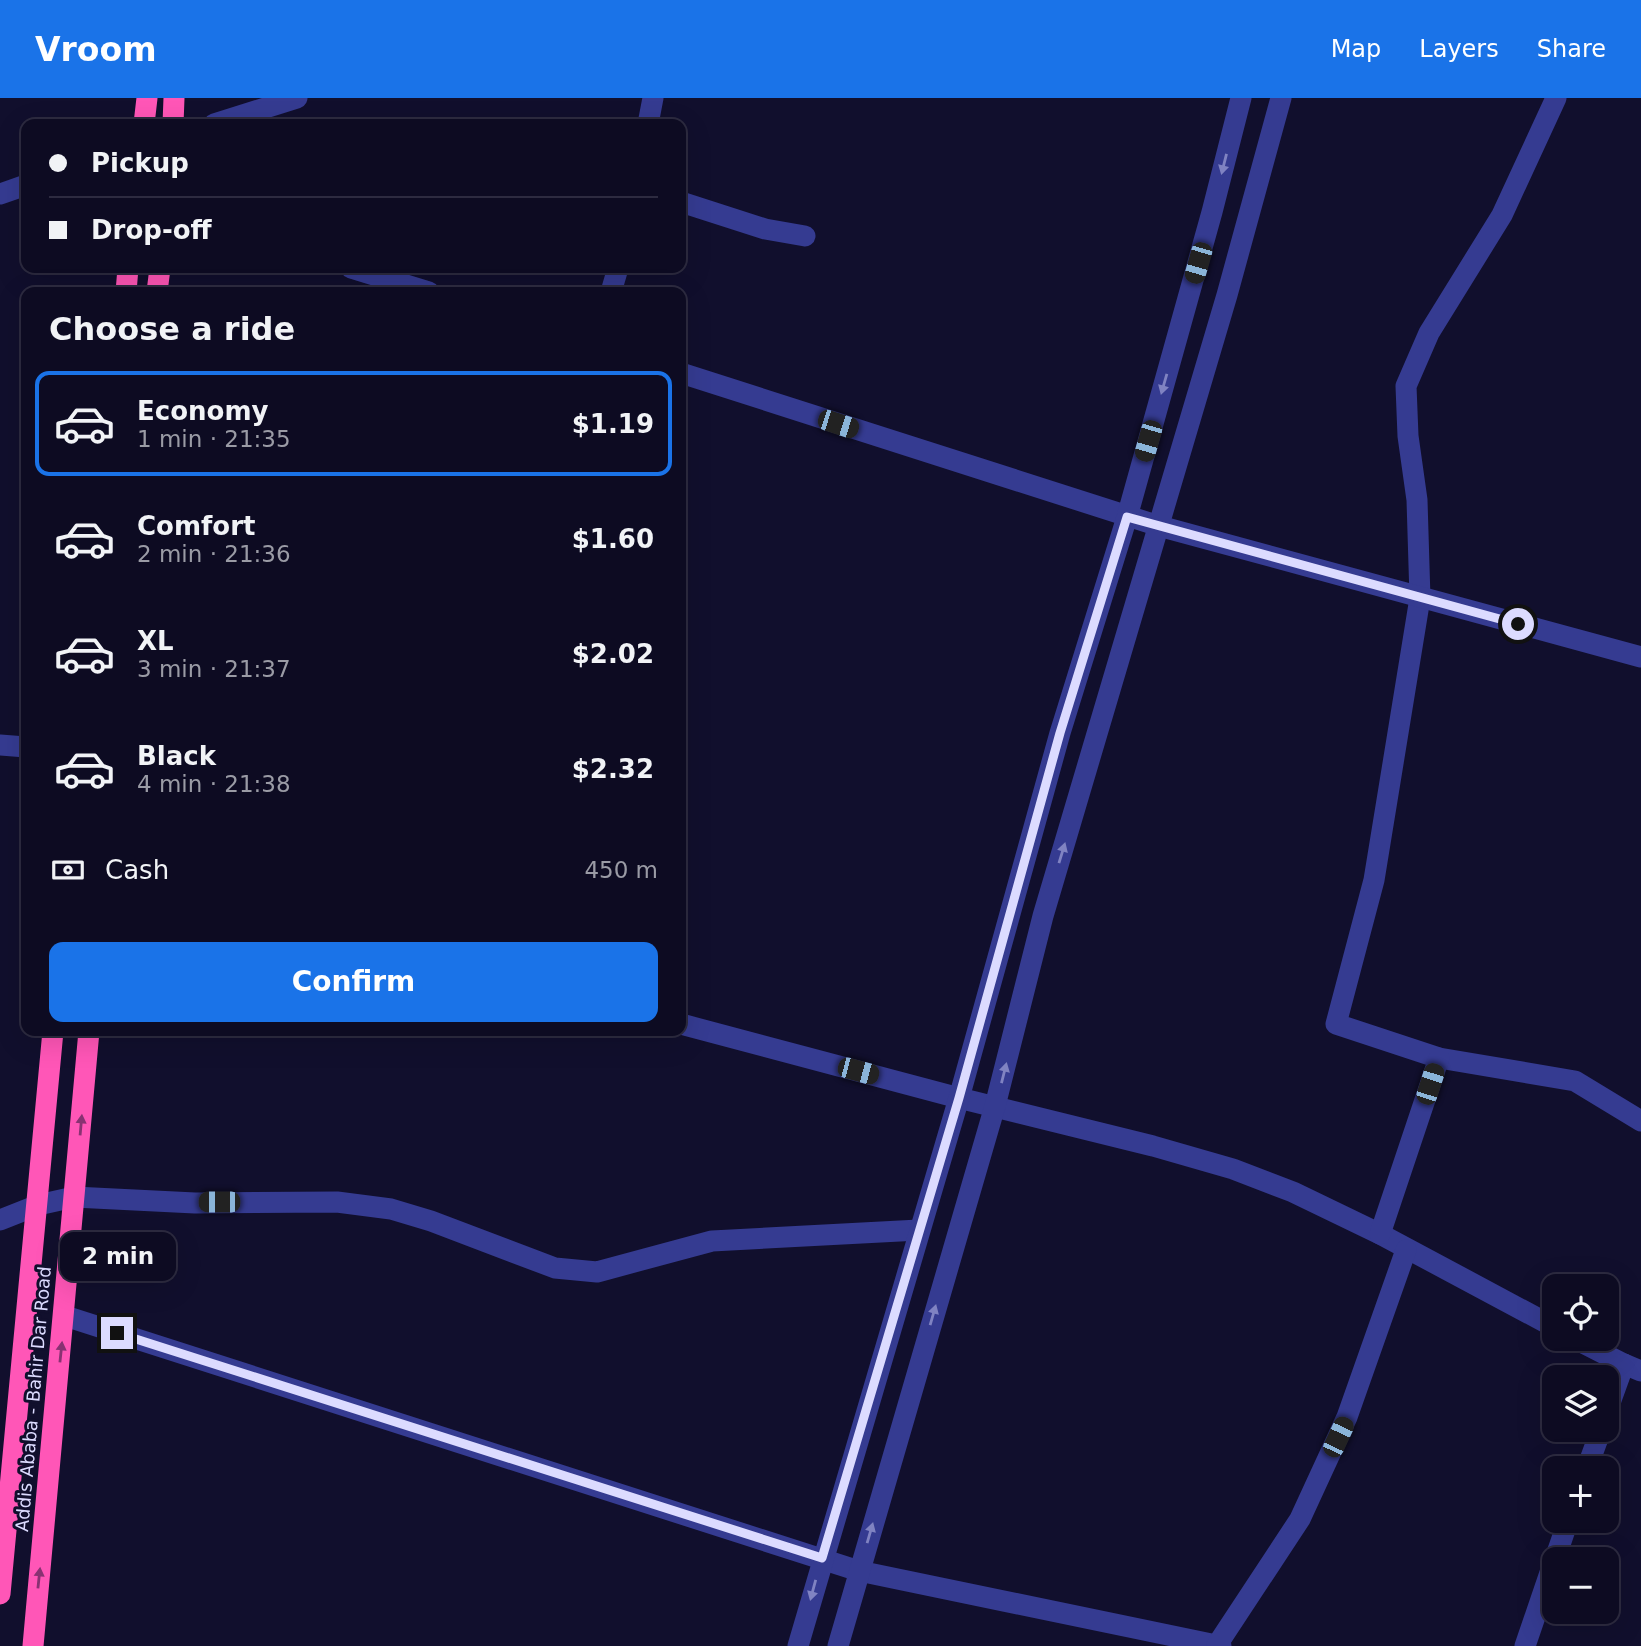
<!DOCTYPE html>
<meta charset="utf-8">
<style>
body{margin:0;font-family:"DejaVu Sans",sans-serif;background:#16142a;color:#f1f3f6;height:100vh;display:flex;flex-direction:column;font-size:26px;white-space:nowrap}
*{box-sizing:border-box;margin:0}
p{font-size:23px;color:#9a9ba5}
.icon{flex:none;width:38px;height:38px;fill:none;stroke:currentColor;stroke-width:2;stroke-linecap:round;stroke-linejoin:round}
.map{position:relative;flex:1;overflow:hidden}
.panel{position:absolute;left:21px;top:189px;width:665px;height:749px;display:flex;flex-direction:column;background:#0d0b22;border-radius:14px;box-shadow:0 7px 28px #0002,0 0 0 2px #2d2b40}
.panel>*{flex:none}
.banner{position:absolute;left:21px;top:21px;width:665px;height:154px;border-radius:14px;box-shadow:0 7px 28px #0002,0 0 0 2px #2d2b40;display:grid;align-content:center;height:154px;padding:0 28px;background:#0d0b22}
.fabs{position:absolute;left:1542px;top:1176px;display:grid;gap:14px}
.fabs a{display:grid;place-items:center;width:77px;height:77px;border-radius:14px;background:#0d0b22;box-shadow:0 7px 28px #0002,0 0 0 2px #2d2b40;font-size:35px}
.end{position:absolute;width:32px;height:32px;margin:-16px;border:9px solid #dcdbff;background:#111;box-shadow:0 0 0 4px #111}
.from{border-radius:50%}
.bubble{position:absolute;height:49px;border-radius:14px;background:#0d0b22;box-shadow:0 7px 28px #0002,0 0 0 2px #2d2b40;font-size:23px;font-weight:600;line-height:49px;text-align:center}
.car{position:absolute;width:21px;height:42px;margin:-21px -10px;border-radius:9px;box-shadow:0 0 5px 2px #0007;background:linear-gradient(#222 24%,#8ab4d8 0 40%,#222 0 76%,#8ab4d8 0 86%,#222 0)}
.banner b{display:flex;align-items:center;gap:24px;height:66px;font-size:26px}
.banner b+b{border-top:2px solid #2d2b40}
.banner i{width:18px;height:18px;background:#f1f3f6}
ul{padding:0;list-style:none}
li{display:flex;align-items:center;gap:21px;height:105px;margin:0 14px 10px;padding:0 14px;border:4px solid transparent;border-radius:14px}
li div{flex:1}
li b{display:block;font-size:26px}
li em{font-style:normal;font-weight:600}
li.active{border-color:#1a73e8}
li>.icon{width:63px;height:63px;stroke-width:1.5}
h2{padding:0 28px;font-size:32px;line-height:84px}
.pay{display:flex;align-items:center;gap:18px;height:77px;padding:0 28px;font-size:26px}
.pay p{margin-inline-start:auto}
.button{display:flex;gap:14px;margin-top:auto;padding:14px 28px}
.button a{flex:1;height:80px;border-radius:14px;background:#1a73e8;color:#fff;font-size:28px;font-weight:600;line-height:80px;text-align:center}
header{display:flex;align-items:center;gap:42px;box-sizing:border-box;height:98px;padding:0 35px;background:#1a73e8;color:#fff}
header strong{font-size:33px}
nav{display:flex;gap:38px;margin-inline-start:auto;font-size:24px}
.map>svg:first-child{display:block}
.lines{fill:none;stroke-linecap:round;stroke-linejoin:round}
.minor{stroke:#353b91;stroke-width:21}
.highway{stroke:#ff56b7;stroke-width:21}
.oneway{fill:#8083c2}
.oneway2{fill:#883272}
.route{stroke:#dcdbff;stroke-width:9}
.labels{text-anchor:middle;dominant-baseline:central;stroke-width:6;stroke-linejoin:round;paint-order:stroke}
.street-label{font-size:18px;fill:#dcdbff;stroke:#110f2d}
</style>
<header>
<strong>Vroom</strong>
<nav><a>Map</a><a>Layers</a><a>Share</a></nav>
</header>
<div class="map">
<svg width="1641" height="1548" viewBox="0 0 1641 1548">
<rect width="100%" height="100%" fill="#110f2d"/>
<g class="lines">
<!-- minor -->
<g class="minor">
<polyline points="1556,0 1502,117 1429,235 1406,288 1408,338 1417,402 1420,500 1374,782 1336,926 1439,960 1575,983 1641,1023"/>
<polyline points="214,26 297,0"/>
<polyline points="648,26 653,0"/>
<polyline points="0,96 26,87"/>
<polyline points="681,104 765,131 805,138"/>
<polyline points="351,170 429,194"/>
<polyline points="611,194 618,170"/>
<polyline points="681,275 1159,428 1641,559"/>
<polyline points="0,647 26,649"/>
<polyline points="681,926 959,1000 1153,1048 1233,1071 1293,1094 1380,1136 1554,1229"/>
<polyline points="0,1122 38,1107 74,1099 195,1105 337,1104 391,1111 431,1123 555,1170 597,1174 712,1143 919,1132"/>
<polyline points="1380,1136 1439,960"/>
<polyline points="65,1218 859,1473 1221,1548"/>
<polyline points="1575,1241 1624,1266 1641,1273"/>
<polyline points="1606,1316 1624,1266"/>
<polyline points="1587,1370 1601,1332"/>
<polyline points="1555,1461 1568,1423"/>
<polyline points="1217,1547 1300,1421 1347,1319 1406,1152"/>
<polyline points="798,1548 959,1000 1060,635 1127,419 1212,114 1241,0"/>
<polyline points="838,1548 995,1008 1043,818 1227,197 1281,0"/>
<polyline points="1525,1548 1554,1463"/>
</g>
<!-- highway -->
<g class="highway">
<polyline points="144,26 147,0"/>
<polyline points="173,26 174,0"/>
<polyline points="126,194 128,170"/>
<polyline points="157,194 160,170"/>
<polyline points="0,1496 53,933"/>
<polyline points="33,1548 89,933"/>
</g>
</g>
<!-- one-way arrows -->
<defs><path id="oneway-solid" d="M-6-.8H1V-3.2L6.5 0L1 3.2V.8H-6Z" transform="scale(1.75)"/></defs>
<g class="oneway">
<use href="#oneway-solid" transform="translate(1224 66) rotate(104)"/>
<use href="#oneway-solid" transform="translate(1164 286) rotate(106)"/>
<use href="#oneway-solid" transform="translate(1062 755) rotate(-73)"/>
<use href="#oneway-solid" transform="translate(1004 975) rotate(-76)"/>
<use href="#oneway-solid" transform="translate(933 1217) rotate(-74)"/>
<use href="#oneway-solid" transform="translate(870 1435) rotate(-74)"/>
<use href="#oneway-solid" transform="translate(813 1492) rotate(105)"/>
</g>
<g class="oneway2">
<use href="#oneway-solid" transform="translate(81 1027) rotate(-85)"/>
<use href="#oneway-solid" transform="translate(61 1254) rotate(-84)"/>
<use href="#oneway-solid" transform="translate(39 1480) rotate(-84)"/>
</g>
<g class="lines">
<!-- route -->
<polyline class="route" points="117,1235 822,1460 959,1000 1060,635 1127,419 1518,526"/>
</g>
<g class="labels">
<!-- street labels -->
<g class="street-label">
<text transform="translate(33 1301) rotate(-85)">Addis Ababa - Bahir Dar Road</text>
</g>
</g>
</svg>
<div class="fabs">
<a><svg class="icon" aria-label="locate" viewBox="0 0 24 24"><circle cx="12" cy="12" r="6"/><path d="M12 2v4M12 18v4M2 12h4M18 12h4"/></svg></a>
<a><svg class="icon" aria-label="layers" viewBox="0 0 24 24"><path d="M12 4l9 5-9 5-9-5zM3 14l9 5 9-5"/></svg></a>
<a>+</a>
<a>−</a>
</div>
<i class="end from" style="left:1518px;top:526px"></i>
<i class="end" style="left:117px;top:1235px"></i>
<div class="bubble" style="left:60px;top:1134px;width:116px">2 min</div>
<i class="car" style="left:1198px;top:165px;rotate:196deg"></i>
<i class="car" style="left:838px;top:326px;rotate:108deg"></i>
<i class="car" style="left:1148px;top:343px;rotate:196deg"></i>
<i class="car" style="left:858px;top:973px;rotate:105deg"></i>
<i class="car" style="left:1430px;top:986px;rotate:18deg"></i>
<i class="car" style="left:219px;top:1104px;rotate:270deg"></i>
<i class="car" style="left:1338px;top:1339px;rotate:25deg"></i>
<div class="banner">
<b><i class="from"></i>Pickup</b>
<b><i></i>Drop-off</b>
</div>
<section class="panel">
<h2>Choose a ride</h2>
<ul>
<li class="active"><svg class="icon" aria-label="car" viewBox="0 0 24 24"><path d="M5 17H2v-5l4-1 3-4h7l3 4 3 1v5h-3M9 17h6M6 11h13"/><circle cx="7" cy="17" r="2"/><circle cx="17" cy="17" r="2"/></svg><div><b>Economy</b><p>1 min · 21:35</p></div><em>$1.19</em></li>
<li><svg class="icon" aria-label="car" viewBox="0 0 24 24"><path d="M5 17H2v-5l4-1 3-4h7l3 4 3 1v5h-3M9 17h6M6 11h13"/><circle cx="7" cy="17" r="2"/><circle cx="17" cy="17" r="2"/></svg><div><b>Comfort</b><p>2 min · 21:36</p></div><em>$1.60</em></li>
<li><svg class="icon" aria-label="car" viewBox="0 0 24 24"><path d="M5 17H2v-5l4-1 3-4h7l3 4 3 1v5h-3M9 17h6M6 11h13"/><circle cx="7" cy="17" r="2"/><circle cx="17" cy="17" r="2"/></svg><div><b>XL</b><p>3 min · 21:37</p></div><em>$2.02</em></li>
<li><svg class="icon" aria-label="car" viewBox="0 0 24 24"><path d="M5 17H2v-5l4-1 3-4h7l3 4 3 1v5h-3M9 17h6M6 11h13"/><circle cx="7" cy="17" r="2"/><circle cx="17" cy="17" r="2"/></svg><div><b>Black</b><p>4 min · 21:38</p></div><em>$2.32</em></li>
</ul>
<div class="pay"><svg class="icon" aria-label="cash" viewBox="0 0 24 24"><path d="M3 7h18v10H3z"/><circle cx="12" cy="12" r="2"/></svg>Cash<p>450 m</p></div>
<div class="button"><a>Confirm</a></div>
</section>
</div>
